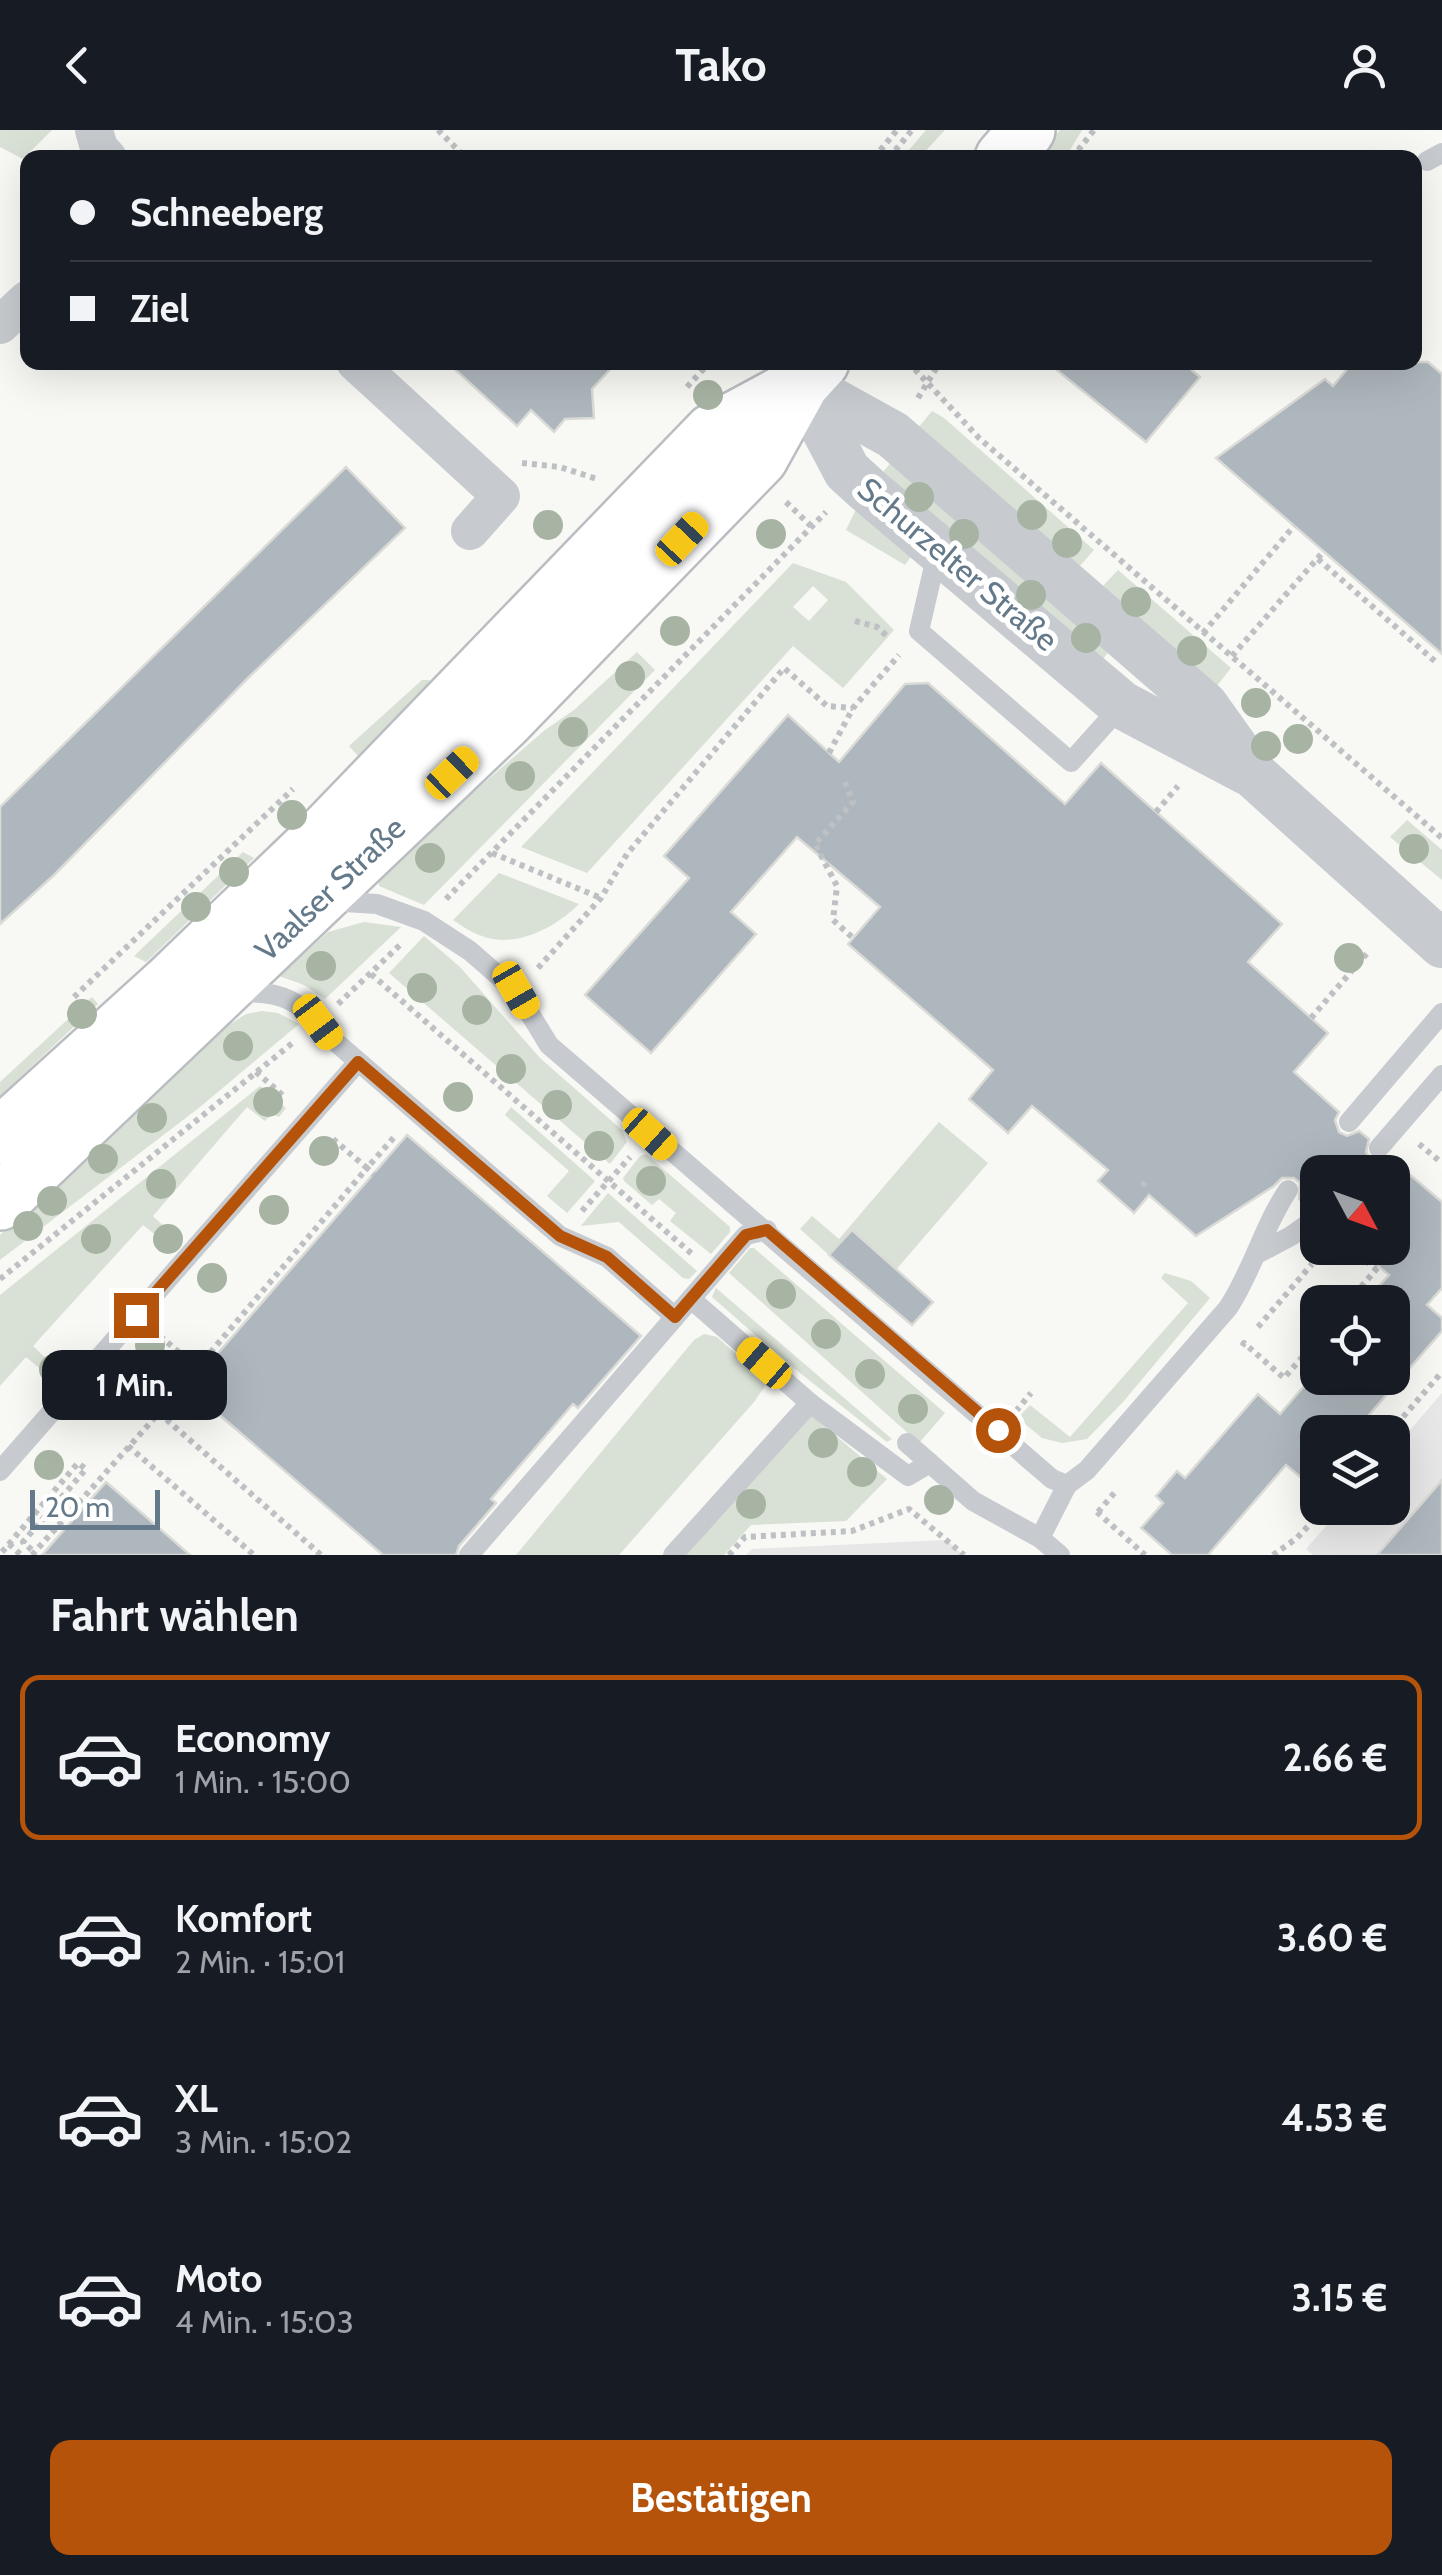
<!DOCTYPE html>
<html lang="de">
<meta charset="utf-8">
<style>
body{margin:0;font-family:Cabin,sans-serif;background:#20242c;color:#f1f3f6;height:100vh;display:flex;flex-direction:column;font-size:38px;white-space:nowrap}
*{box-sizing:border-box;margin:0}
p{font-size:32px;color:#9ea1a6}
.icon{flex:none;width:55px;height:55px;fill:none;stroke:currentColor;stroke-width:2;stroke-linecap:round;stroke-linejoin:round}
.map{position:relative;height:1425px;overflow:hidden}
.sheet{display:flex;flex-direction:column;background:#171b24;flex:1}
.sheet>*{flex:none}
.top-card{position:absolute;left:20px;top:20px;width:1402px;height:220px;border-radius:20px;box-shadow:0 10px 40px #0002;display:grid;align-content:center;height:220px;padding:0 50px;background:#171b24}
.needle{width:65px;rotate:131deg}
.tools{position:absolute;left:1300px;top:1025px;display:grid;gap:20px}
.tools a{display:grid;place-items:center;width:110px;height:110px;border-radius:20px;background:#171b24;box-shadow:0 10px 40px #0002;font-size:50px}
.scale{position:absolute;left:30px;bottom:25px;width:130px;box-sizing:border-box;padding-left:10px;border:5px solid #647989;border-top:0;font-size:28px;line-height:35px;white-space:nowrap;color:#647989;-webkit-text-stroke:8px #fff;paint-order:stroke}
.end{position:absolute;width:45px;height:45px;margin:-22px;border:12px solid #b45309;background:#fff;box-shadow:0 0 0 5px #fff}
.from{border-radius:50%}
.bubble{position:absolute;height:70px;border-radius:20px;background:#171b24;box-shadow:0 10px 40px #0002;font-size:32px;font-weight:800;line-height:70px;text-align:center}
.car{position:absolute;width:30px;height:60px;margin:-30px -15px;border-radius:12px;box-shadow:0 0 8px 2px #0007;background:linear-gradient(#f5c518 24%,#345 0 40%,#f5c518 0 76%,#345 0 86%,#f5c518 0)}
.top-card b{display:flex;align-items:center;gap:35px;height:95px;font-size:38px}
.top-card b+b{border-top:2px solid #363941}
.top-card i{width:25px;height:25px;background:#f1f3f6}
ul{padding:0;list-style:none}
li{display:flex;align-items:center;gap:30px;height:165px;margin:0 20px 15px;padding:0 30px;border:5px solid transparent;border-radius:20px}
li div{flex:1}
li b{display:block;font-size:38px}
li em{font-style:normal;font-weight:800}
li.active{border-color:#b45309}
li>.icon{width:90px;height:90px;stroke-width:1.5}
h2{padding:0 50px;font-size:45px;line-height:120px}
.button{display:flex;gap:20px;margin-top:auto;padding:20px 50px}
.button a{flex:1;height:115px;border-radius:20px;background:#b45309;color:#fff;font-size:40px;font-weight:800;line-height:115px;text-align:center}
header{display:flex;justify-content:space-between;align-items:center;height:130px;padding:0 50px;background:#171b24;font-size:45px;font-weight:800}
.map>svg:first-child{display:block}
.built{fill:#e6e7e6}
.green{fill:#d9e0d5;fill-rule:evenodd}
.building{fill:#aeb7bd;stroke:#dadad7;stroke-width:2.5}
.lines{fill:none;stroke-linecap:round;stroke-linejoin:round}
.primary-casing{stroke:#babec2;stroke-width:60}
.path{stroke:#bec1c3;stroke-width:6;stroke-dasharray:5 5;stroke-linecap:butt}
.service{stroke:#c7cbcf;stroke-width:20}
.minor{stroke:#c7cbcf;stroke-width:38}
.tertiary{stroke:#c7cbcf;stroke-width:48}
.primary{stroke:#fff;stroke-width:55}
.tree{fill:#a7b3a3}
.route{stroke:#b45309;stroke-width:12}
.labels{text-anchor:middle;dominant-baseline:central;stroke-width:10;stroke-linejoin:round;paint-order:stroke}
.street-label{font-size:32px;fill:#647989;stroke:#fff}
</style>
<header><svg class="icon" aria-label="back" viewBox="0 0 24 24"><path d="M15 5l-7 7 7 7"/></svg>Tako<svg class="icon" aria-label="person" viewBox="0 0 24 24"><circle cx="12" cy="8" r="4"/><path d="M4 21q1-7 8-7t8 7"/></svg></header>
<div class="map">
<svg width="1442" height="1425" viewBox="0 0 1442 1425">
<rect width="100%" height="100%" fill="#f8f8f5"/>
<!-- built -->
<g class="built">
<polygon points="1442,1263 1442,1425 1313,1425 1306,1419 1342,1378 1392,1378 1393,1320"/>
<polygon points="947,1410 963,1425 746,1425 752,1419"/>
</g>
<!-- green -->
<g class="green">
<polygon points="0,0 52,0 23,29 0,17"/>
<polygon points="926,0 945,0 920,27 903,27"/>
<polygon points="1060,0 1082,0 1066,27 1036,28"/>
<polygon points="932,281 944,288 1094,420 1079,437 918,298"/>
<polygon points="892,331 1110,520 1097,537 879,347"/>
<polygon points="859,373 919,415 905,435 846,400"/>
<path d="M793,433L846,452L894,500L843,558L793,516L587,743L521,717ZM813,456L828,470L809,491L793,477Z"/>
<polygon points="1118,440 1231,538 1216,557 1102,457"/>
<polygon points="637,522 655,540 424,775 379,756 379,750 455,678 545,600 574,580"/>
<polygon points="422,550 429,550 441,564 418,588 406,577 358,626 349,616"/>
<polygon points="1407,690 1442,720 1442,750 1390,707"/>
<polygon points="243,722 254,728 146,832 134,826"/>
<path d="M499,743L579,774C556,797 516,819 482,806C472,803 462,796 453,790Z"/>
<polygon points="364,792 401,797 325,869 304,855 279,846 328,802"/>
<polygon points="424,806 460,837 540,928 622,1000 627,1012 610,1034 389,843"/>
<polygon points="92,867 98,874 0,966 0,952"/>
<polygon points="262,881 278,883 299,894 200,977 0,1130 0,1105 210,907 246,884"/>
<polygon points="260,956 286,978 279,987 272,984 265,991 247,977 153,1086 174,1106 168,1115 143,1095 33,1216 58,1240 51,1248 26,1227 0,1256 0,1165"/>
<polygon points="511,977 595,1051 567,1083 547,1066 569,1041 505,985"/>
<polygon points="939,992 988,1033 888,1149 914,1172 901,1187 865,1155 852,1101 829,1125 800,1099 812,1086 839,1109"/>
<polygon points="646,1024 730,1097 730,1102 711,1124 670,1091 676,1083 659,1069 652,1075 624,1051 623,1048 640,1026"/>
<polygon points="608,1063 697,1141 689,1149 683,1148 619,1092 581,1096"/>
<polygon points="750,1118 754,1118 945,1283 919,1313 729,1143"/>
<polygon points="1165,1143 1191,1151 1210,1168 1123,1272 1087,1309 1062,1313 1042,1308 1018,1288 1030,1275 1070,1307 1188,1173 1161,1148"/>
<polygon points="716,1158 892,1309 887,1312 785,1231 712,1167"/>
<polygon points="704,1204 717,1207 768,1252 754,1272 619,1425 516,1425 694,1210"/>
<polygon points="810,1284 887,1349 846,1391 751,1395 724,1425 684,1425"/>
</g>
<!-- building -->
<g class="building">
<polygon points="447,232 617,232 592,259 594,288 565,289 554,302 531,280 517,296"/>
<polygon points="1047,232 1182,232 1200,247 1146,312"/>
<polygon points="1353,232 1428,232 1442,244 1442,524 1216,328 1325,249 1333,256"/>
<polygon points="346,337 405,398 249,547 54,745 0,794 0,677"/>
<polygon points="928,553 1065,674 1101,633 1282,794 1248,832 1328,903 1294,942 1339,982 1335,990 1339,1002 1347,1006 1359,1001 1369,1009 1366,1022 1371,1029 1383,1031 1389,1027 1442,1072 1442,1158 1427,1175 1442,1188 1442,1201 1354,1302 1318,1302 1318,1362 1286,1335 1208,1425 1172,1425 1141,1398 1163,1373 1156,1366 1177,1341 1185,1348 1258,1264 1280,1284 1311,1248 1392,1248 1392,1172 1364,1172 1389,1145 1357,1118 1392,1118 1392,1042 1318,1042 1318,1073 1309,1077 1299,1069 1300,1053 1294,1048 1282,1048 1274,1056 1196,1106 1149,1065 1134,1083 1098,1051 1108,1040 1032,976 1008,1003 969,969 993,940 848,814 880,777 797,707 731,782 756,804 651,923 585,865 689,748 664,726 788,585 839,632 905,554"/>
<polygon points="407,1005 641,1206 578,1278 573,1274 491,1369 496,1373 459,1416 456,1425 383,1425 188,1258"/>
<polygon points="852,1100 933,1172 912,1195 829,1125"/>
<polygon points="1442,1350 1442,1425 1377,1425"/>
<polygon points="106,1352 190,1425 42,1425"/>
</g>
<g class="lines">
<!-- primary casing -->
<g class="primary-casing">
<g id="primary">
<polyline points="1003,28 1027,0"/>
<polyline points="0,1006 168,854 320,708 712,302 801,254"/>
<path id="s1" d="M0,1072L504,592L760,328L801,254L821,232"/>
</g>
</g>
<!-- path -->
<g class="path">
<polyline points="438,0 466,28"/>
<polyline points="874,28 897,0"/>
<polyline points="889,28 912,0"/>
<polyline points="1072,28 1094,0"/>
<polyline points="908,232 979,308 1442,708"/>
<polyline points="687,257 710,232"/>
<polyline points="918,268 940,232"/>
<polyline points="522,333 560,337 597,349"/>
<polyline points="786,372 811,396"/>
<polyline points="1318,429 1437,533"/>
<polyline points="855,491 877,497 887,506"/>
<polyline points="1203,503 1294,396"/>
<polyline points="1232,526 1324,421"/>
<polyline points="829,623 853,578 899,525"/>
<polyline points="845,652 853,672 815,714 837,756 833,790 853,808"/>
<polyline points="1156,682 1178,656"/>
<polyline points="492,723 601,768"/>
<polyline points="446,769 826,382"/>
<polyline points="538,838 601,768 627,724 784,538 827,576 853,578"/>
<polyline points="371,844 692,1124"/>
<polyline points="74,867 293,659"/>
<polyline points="338,874 402,813"/>
<polyline points="1311,888 1369,821"/>
<polyline points="256,942 286,968"/>
<polyline points="333,1009 367,1038 395,1006"/>
<polyline points="1419,1014 1442,1033"/>
<polyline points="1142,1056 1146,1051"/>
<polyline points="582,1081 630,1027"/>
<polyline points="1350,1118 1376,1139"/>
<polyline points="0,1149 295,911"/>
<polyline points="1348,1172 1379,1136"/>
<polyline points="1258,1197 1312,1134"/>
<polyline points="160,1206 197,1238"/>
<polyline points="1242,1216 1244,1213 1284,1248 1318,1209"/>
<polyline points="1016,1281 1031,1263"/>
<polyline points="159,1283 321,1425"/>
<polyline points="1390,1302 1442,1242"/>
<polyline points="128,1316 254,1425"/>
<polyline points="1097,1382 1145,1425"/>
<polyline points="1098,1382 1116,1361"/>
<polyline points="9,1414 21,1425"/>
<polyline points="2,1422 78,1333 86,1339 23,1412 34,1422"/>
<polyline points="32,1425 159,1283 367,1038 374,1045"/>
<polyline points="729,1425 745,1407 852,1401 909,1379 964,1425"/>
<polyline points="1273,1425 1297,1408 1325,1378"/>
</g>
<!-- service -->
<g class="service">
<polyline points="1427,31 1442,23"/>
<polyline points="938,419 919,501 1071,632 1122,575"/>
<path d="M328,771L377,774L424,791L470,821L516,861L549,915L1052,1349L1067,1355L1087,1340L1228,1178C1253,1140 1263,1097 1288,1060"/>
<path d="M236,863C282,859 303,872 331,908L560,1106L607,1127L675,1187"/>
<polyline points="1349,992 1442,883"/>
<polyline points="1379,1018 1442,945"/>
<polyline points="1257,1124 1291,1106 1318,1087"/>
<polyline points="691,1169 810,1273"/>
<polyline points="907,1313 973,1371 1040,1408 1060,1425"/>
<polyline points="0,1341 358,932"/>
<polyline points="1040,1408 1067,1355"/>
<polyline points="469,1425 746,1105 767,1100"/>
<polyline points="673,1425 810,1273 908,1346 930,1333"/>
</g>
<!-- minor -->
<g class="minor">
<polyline points="94,0 99,18 108,28"/>
<polyline points="0,195 28,169"/>
<polyline points="355,232 501,366 470,401"/>
</g>
<!-- tertiary -->
<g class="tertiary">
<polyline points="801,254 893,305 1204,575 1254,645 1442,814"/>
<polyline points="801,254 847,341 869,361 1122,575 1247,641"/>
</g>
<!-- primary -->
<use href="#primary" class="primary"/>
</g>
<!-- trees -->
<g class="tree">
<circle cx="708" cy="265" r="15"/>
<circle cx="919" cy="367" r="15"/>
<circle cx="1032" cy="385" r="15"/>
<circle cx="548" cy="395" r="15"/>
<circle cx="771" cy="404" r="15"/>
<circle cx="964" cy="404" r="15"/>
<circle cx="1067" cy="413" r="15"/>
<circle cx="1031" cy="465" r="15"/>
<circle cx="1136" cy="472" r="15"/>
<circle cx="675" cy="501" r="15"/>
<circle cx="1086" cy="508" r="15"/>
<circle cx="1192" cy="521" r="15"/>
<circle cx="630" cy="546" r="15"/>
<circle cx="1256" cy="573" r="15"/>
<circle cx="573" cy="602" r="15"/>
<circle cx="1298" cy="609" r="15"/>
<circle cx="1266" cy="616" r="15"/>
<circle cx="520" cy="646" r="15"/>
<circle cx="292" cy="685" r="15"/>
<circle cx="1414" cy="719" r="15"/>
<circle cx="430" cy="728" r="15"/>
<circle cx="234" cy="742" r="15"/>
<circle cx="196" cy="777" r="15"/>
<circle cx="1349" cy="828" r="15"/>
<circle cx="321" cy="836" r="15"/>
<circle cx="422" cy="858" r="15"/>
<circle cx="477" cy="880" r="15"/>
<circle cx="82" cy="884" r="15"/>
<circle cx="238" cy="916" r="15"/>
<circle cx="511" cy="939" r="15"/>
<circle cx="458" cy="967" r="15"/>
<circle cx="268" cy="972" r="15"/>
<circle cx="557" cy="975" r="15"/>
<circle cx="152" cy="988" r="15"/>
<circle cx="599" cy="1016" r="15"/>
<circle cx="324" cy="1021" r="15"/>
<circle cx="103" cy="1029" r="15"/>
<circle cx="651" cy="1051" r="15"/>
<circle cx="161" cy="1054" r="15"/>
<circle cx="52" cy="1071" r="15"/>
<circle cx="274" cy="1080" r="15"/>
<circle cx="28" cy="1096" r="15"/>
<circle cx="96" cy="1109" r="15"/>
<circle cx="168" cy="1109" r="15"/>
<circle cx="212" cy="1148" r="15"/>
<circle cx="781" cy="1164" r="15"/>
<circle cx="826" cy="1204" r="15"/>
<circle cx="150" cy="1215" r="15"/>
<circle cx="54" cy="1239" r="15"/>
<circle cx="870" cy="1244" r="15"/>
<circle cx="100" cy="1275" r="15"/>
<circle cx="913" cy="1279" r="15"/>
<circle cx="823" cy="1313" r="15"/>
<circle cx="49" cy="1335" r="15"/>
<circle cx="862" cy="1342" r="15"/>
<circle cx="939" cy="1370" r="15"/>
<circle cx="751" cy="1374" r="15"/>
</g>
<g class="lines">
<!-- route -->
<polyline class="route" points="136,1185 358,932 560,1106 607,1127 675,1187 746,1105 767,1100 998,1300"/>
</g>
<g class="labels">
<!-- street labels -->
<g class="street-label">
<text transform="translate(958 434) rotate(40)">Schurzelter Straße</text>
<text stroke="none"><textPath href="#s1" startOffset="455">Vaalser Straße</textPath></text>
</g>
</g>
</svg>
<div class="tools">
<a><svg class="needle" viewBox="-14 -14 28 28"><path d="M0-13l5 13h-10z" fill="#e53935"/><path d="M0 13l5-13h-10z" fill="#9ea1a6"/></svg></a>
<a><svg class="icon" aria-label="locate" viewBox="0 0 24 24"><circle cx="12" cy="12" r="6"/><path d="M12 2v4M12 18v4M2 12h4M18 12h4"/></svg></a>
<a><svg class="icon" aria-label="layers" viewBox="0 0 24 24"><path d="M12 4l9 5-9 5-9-5zM3 14l9 5 9-5"/></svg></a>
</div>
<div class="scale">20 m</div>
<i class="end from" style="left:998px;top:1300px"></i>
<i class="end" style="left:136px;top:1185px"></i>
<div class="bubble" style="left:42px;top:1220px;width:185px">1 Min.</div>
<i class="car" style="left:682px;top:409px;rotate:43deg"></i>
<i class="car" style="left:452px;top:643px;rotate:46deg"></i>
<i class="car" style="left:516px;top:860px;rotate:150deg"></i>
<i class="car" style="left:318px;top:892px;rotate:143deg"></i>
<i class="car" style="left:650px;top:1004px;rotate:132deg"></i>
<i class="car" style="left:764px;top:1233px;rotate:311deg"></i>
<div class="top-card">
<b><i class="from"></i>Schneeberg</b>
<b><i></i>Ziel</b>
</div>
</div>
<section class="sheet">
<h2>Fahrt wählen</h2>
<ul>
<li class="active"><svg class="icon" aria-label="car" viewBox="0 0 24 24"><path d="M5 17H2v-5l4-1 3-4h7l3 4 3 1v5h-3M9 17h6M6 11h13"/><circle cx="7" cy="17" r="2"/><circle cx="17" cy="17" r="2"/></svg><div><b>Economy</b><p>1 Min. · 15:00</p></div><em>2.66 €</em></li>
<li><svg class="icon" aria-label="car" viewBox="0 0 24 24"><path d="M5 17H2v-5l4-1 3-4h7l3 4 3 1v5h-3M9 17h6M6 11h13"/><circle cx="7" cy="17" r="2"/><circle cx="17" cy="17" r="2"/></svg><div><b>Komfort</b><p>2 Min. · 15:01</p></div><em>3.60 €</em></li>
<li><svg class="icon" aria-label="car" viewBox="0 0 24 24"><path d="M5 17H2v-5l4-1 3-4h7l3 4 3 1v5h-3M9 17h6M6 11h13"/><circle cx="7" cy="17" r="2"/><circle cx="17" cy="17" r="2"/></svg><div><b>XL</b><p>3 Min. · 15:02</p></div><em>4.53 €</em></li>
<li><svg class="icon" aria-label="car" viewBox="0 0 24 24"><path d="M5 17H2v-5l4-1 3-4h7l3 4 3 1v5h-3M9 17h6M6 11h13"/><circle cx="7" cy="17" r="2"/><circle cx="17" cy="17" r="2"/></svg><div><b>Moto</b><p>4 Min. · 15:03</p></div><em>3.15 €</em></li>
</ul>
<div class="button"><a>Bestätigen</a></div>
</section>
